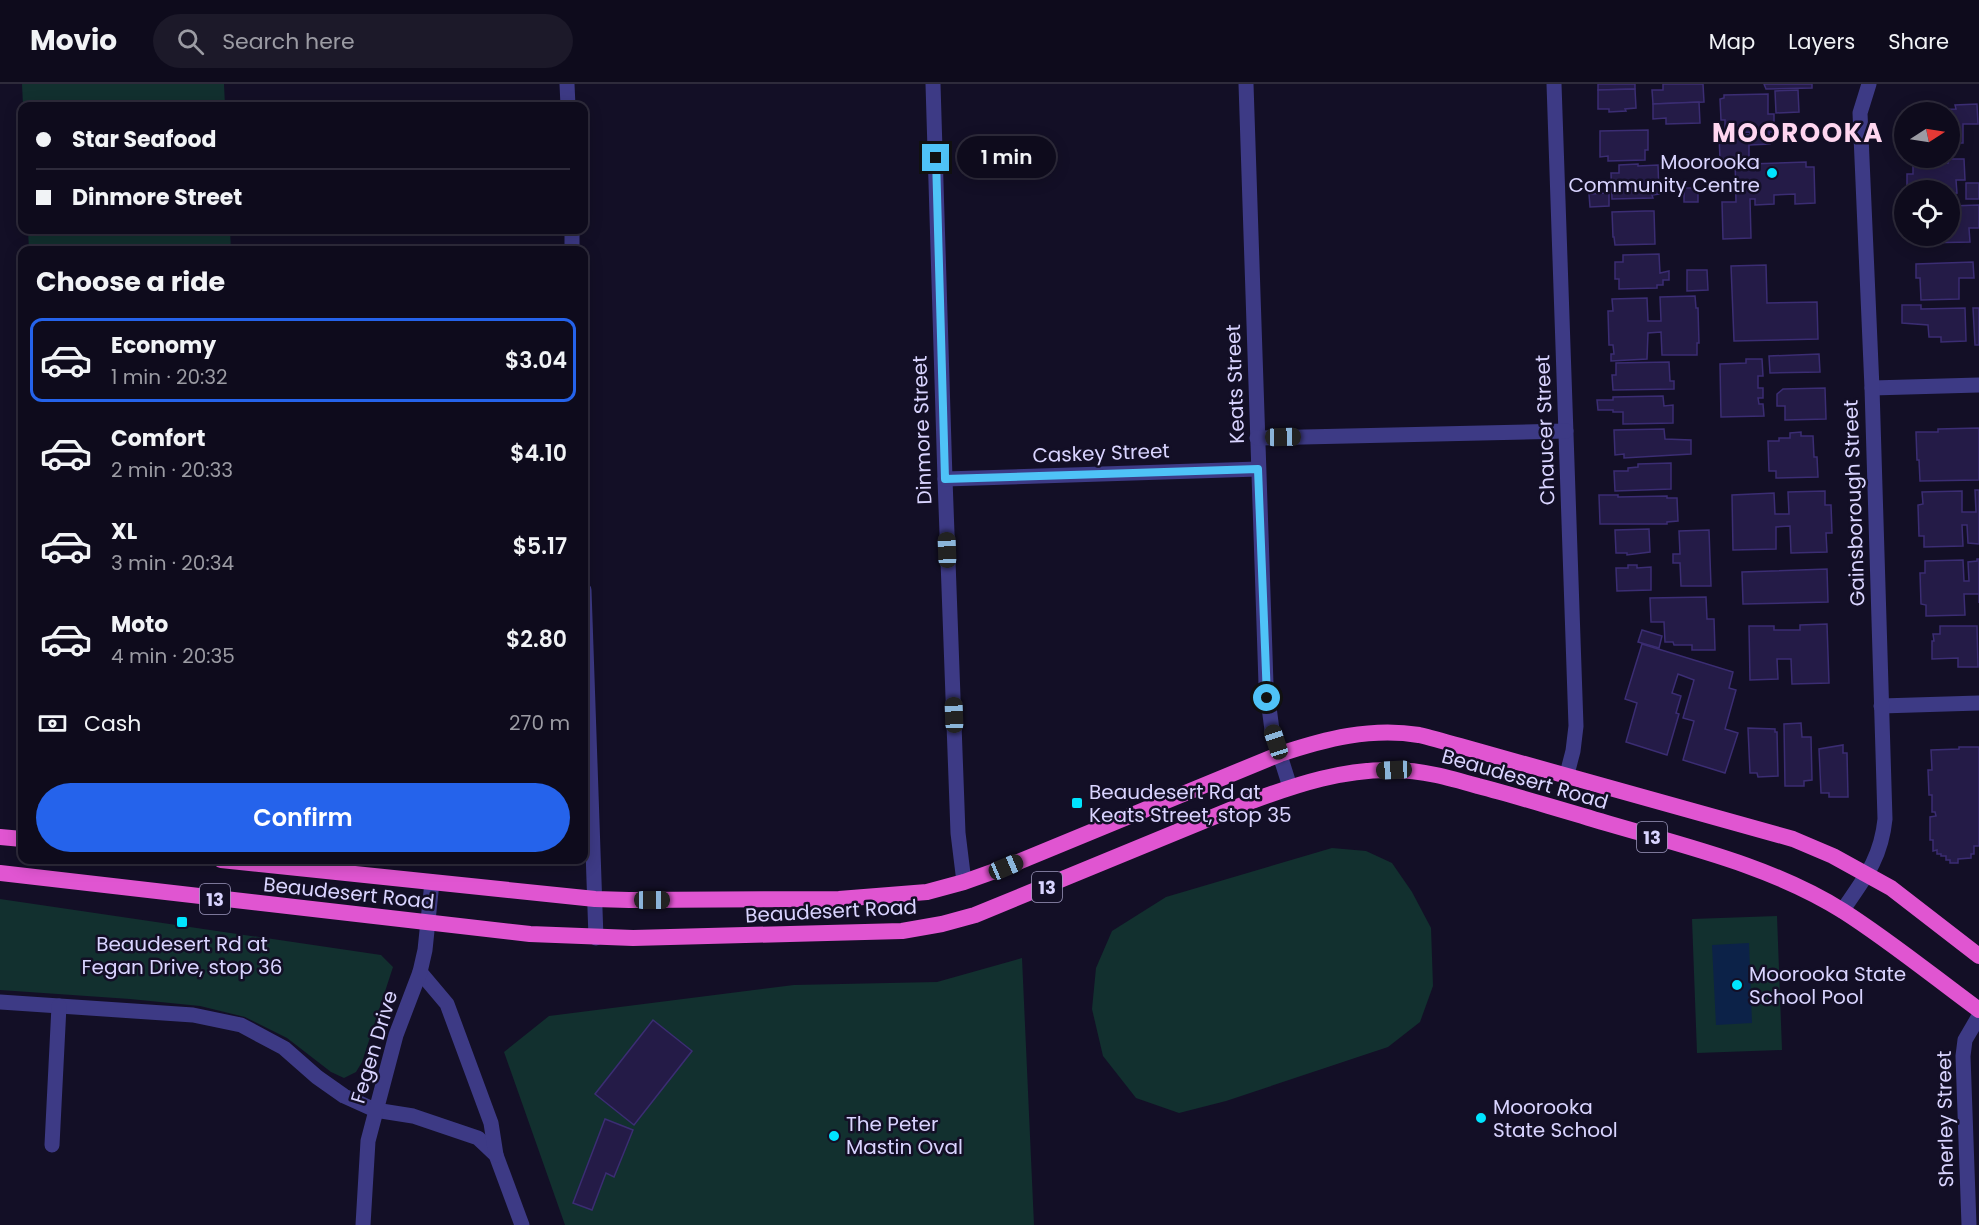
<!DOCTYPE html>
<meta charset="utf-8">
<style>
body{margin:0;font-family:Poppins,sans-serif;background:#1c1929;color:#f1f3f6;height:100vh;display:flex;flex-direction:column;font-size:22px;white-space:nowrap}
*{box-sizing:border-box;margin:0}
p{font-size:20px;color:#9b9ba3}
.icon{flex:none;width:33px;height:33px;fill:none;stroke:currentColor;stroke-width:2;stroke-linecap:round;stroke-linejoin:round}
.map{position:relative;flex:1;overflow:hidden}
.side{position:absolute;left:18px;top:162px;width:570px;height:618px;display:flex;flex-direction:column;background:#0e0b1c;border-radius:12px;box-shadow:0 3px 15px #0003,0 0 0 2px #2e2b3b}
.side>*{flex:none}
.banner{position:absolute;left:18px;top:18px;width:570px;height:132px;border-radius:12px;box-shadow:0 3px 15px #0003,0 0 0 2px #2e2b3b;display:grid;align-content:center;height:132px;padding:0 18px;background:#0e0b1c}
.needle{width:39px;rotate:78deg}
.buttons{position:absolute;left:1894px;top:18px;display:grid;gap:12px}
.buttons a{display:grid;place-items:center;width:66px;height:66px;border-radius:50%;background:#0e0b1c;box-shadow:0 3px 15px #0003,0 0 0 2px #2e2b3b;font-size:30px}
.end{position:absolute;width:27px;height:27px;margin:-14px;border:8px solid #4fc3f7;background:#111;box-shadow:0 0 0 3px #111}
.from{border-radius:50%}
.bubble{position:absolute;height:42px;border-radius:21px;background:#0e0b1c;box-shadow:0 3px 15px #0003,0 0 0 2px #2e2b3b;font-size:20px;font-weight:600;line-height:42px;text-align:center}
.car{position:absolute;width:18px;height:36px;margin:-18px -9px;border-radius:8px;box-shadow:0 0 4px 2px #0007;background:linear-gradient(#222 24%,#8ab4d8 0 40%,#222 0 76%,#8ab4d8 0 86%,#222 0)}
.banner b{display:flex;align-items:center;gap:21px;height:57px;font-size:22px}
.banner b+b{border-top:2px solid #2e2b3b}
.banner i{width:15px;height:15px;background:#f1f3f6}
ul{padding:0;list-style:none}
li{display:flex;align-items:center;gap:18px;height:84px;margin:0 12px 9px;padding:0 6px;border:3px solid transparent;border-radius:12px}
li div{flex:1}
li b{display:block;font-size:22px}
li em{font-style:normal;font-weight:600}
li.current{border-color:#2563eb}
li>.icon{width:54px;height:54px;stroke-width:1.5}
h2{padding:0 18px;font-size:27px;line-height:72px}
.pay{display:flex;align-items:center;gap:15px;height:66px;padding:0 18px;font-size:22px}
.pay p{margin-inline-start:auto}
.action{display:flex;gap:12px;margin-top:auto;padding:12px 18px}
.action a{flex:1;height:69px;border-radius:36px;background:#2563eb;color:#fff;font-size:24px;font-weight:600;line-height:69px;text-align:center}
header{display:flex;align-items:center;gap:36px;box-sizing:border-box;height:84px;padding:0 30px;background:#0e0b1c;border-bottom:2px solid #2e2b3b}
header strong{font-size:28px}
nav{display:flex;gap:33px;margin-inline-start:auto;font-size:21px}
.search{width:420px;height:54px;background:#1c1929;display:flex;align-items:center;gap:15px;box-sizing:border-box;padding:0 21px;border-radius:33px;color:#9b9ba3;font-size:22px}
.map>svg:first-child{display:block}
.green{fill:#12302f}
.water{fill:#0c2248}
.building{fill:#241b47;stroke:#3b2d73;stroke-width:1.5}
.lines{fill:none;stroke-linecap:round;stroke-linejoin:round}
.minor{stroke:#3d3a85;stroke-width:15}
.tertiary{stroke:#3d3a85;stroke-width:15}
.trunk{stroke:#e055d1;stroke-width:16}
.route{stroke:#4fc3f7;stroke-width:8}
.poi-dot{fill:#00e5ff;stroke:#130f26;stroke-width:2}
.labels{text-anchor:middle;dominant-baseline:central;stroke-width:5;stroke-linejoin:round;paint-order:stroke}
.shield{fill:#130f26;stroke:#9e99be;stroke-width:1.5}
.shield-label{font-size:18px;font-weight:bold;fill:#d9d4ff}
.poi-label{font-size:20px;fill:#d9d4ff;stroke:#130f26;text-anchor:start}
.street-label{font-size:20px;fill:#d9d4ff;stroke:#130f26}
.district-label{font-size:26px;font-weight:bold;letter-spacing:1.5px;fill:#ffd6f0;stroke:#130f26}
</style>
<header>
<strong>Movio</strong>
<div class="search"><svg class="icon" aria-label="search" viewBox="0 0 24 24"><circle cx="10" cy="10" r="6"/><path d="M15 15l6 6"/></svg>Search here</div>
<nav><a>Map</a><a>Layers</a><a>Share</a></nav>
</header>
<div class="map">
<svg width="1979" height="1141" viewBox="0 0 1979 1141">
<rect width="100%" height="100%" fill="#130f26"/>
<!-- green -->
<g class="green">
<polygon points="22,0 224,0 225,22 23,22"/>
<polygon points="28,146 230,146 231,166 29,166"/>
<polygon points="1332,764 1366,767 1392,779 1412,808 1431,844 1433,902 1420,938 1388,963 1226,1017 1179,1029 1136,1014 1103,972 1092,925 1096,884 1112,847 1166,813"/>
<polygon points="0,815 381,871 393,883 362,978 356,988 344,994 331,988 287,954 245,933 200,922 130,915 0,906"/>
<polygon points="1777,832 1782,966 1697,969 1692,835"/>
<polygon points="1022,874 1034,1141 565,1141 504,968 549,932 794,901 937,898"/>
</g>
<!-- water -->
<polygon class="water" points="1749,859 1752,939 1716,941 1712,861"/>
<!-- building -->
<g class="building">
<polygon points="1598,0 1635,0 1635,5 1598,6"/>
<polygon points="1663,0 1703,0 1704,18 1653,20 1652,6 1663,6"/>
<polygon points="1764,0 1812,0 1812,4 1766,5"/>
<polygon points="1635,5 1636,24 1625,25 1626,27 1609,28 1609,25 1598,25 1598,6"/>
<polygon points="1798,6 1799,28 1776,29 1775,7"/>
<polygon points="1768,10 1768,30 1774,30 1774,48 1769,48 1770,60 1750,61 1750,48 1725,49 1725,36 1721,36 1720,15 1724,14 1724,11"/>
<polygon points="1699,18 1700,39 1666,40 1666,34 1653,35 1653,20"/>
<polygon points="1977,20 1978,40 1963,40 1963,59 1950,59 1950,28 1916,28 1916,26 1956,25 1955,21"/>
<polygon points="1648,46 1648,66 1645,66 1645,76 1608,77 1608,72 1600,73 1600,47"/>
<polygon points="1749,51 1749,80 1806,78 1806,83 1814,83 1815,119 1795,120 1795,110 1774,111 1774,120 1755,121 1755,115 1750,115 1751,154 1723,155 1722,118 1736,118 1735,74 1720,75 1719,52"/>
<polygon points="1948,75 1964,75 1965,96 1956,96 1957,109 1950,110 1950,106 1913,106 1913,101 1907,101 1907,90 1913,90 1913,80 1948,79"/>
<polygon points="1638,80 1638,82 1658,81 1659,110 1652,111 1653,114 1612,115 1611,89 1619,89 1619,81"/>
<rect x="1966" y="99" width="13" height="16"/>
<rect x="1684" y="104" width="14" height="14"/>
<polygon points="1609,109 1609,122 1590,123 1589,110"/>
<polygon points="1979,121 1979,144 1969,144 1970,158 1920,159 1920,152 1950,152 1950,122"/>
<polygon points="1645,127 1654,127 1655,160 1615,161 1614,153 1613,153 1612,128"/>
<polygon points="1659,170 1660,189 1669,187 1669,196 1663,196 1663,201 1657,201 1657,204 1619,205 1619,195 1615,195 1615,178 1623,178 1623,171"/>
<polygon points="1973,178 1974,194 1959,194 1959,215 1921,216 1920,194 1916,194 1916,180"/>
<polygon points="1766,181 1767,219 1817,218 1818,255 1734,257 1731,182"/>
<polygon points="1687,186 1707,186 1708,206 1687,207"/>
<polygon points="1695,212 1696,224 1698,224 1699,259 1697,259 1697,271 1662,271 1661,248 1648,249 1647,275 1611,277 1611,270 1614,270 1613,261 1609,261 1608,227 1613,227 1612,215 1647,214 1648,237 1661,237 1660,213"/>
<polygon points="1902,221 1921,221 1921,225 1965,224 1966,257 1941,258 1941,253 1929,253 1928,241 1902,239"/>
<polygon points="1973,224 1979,224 1979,261 1975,261"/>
<polygon points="1819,270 1820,288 1770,289 1769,272"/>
<polygon points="1746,275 1762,275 1763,292 1758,292 1758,304 1763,304 1763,314 1758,314 1759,320 1763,320 1764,332 1721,333 1720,280 1746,279"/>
<polygon points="1669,278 1670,297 1674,297 1674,305 1613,306 1612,291 1616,291 1616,279"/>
<polygon points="1825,304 1826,335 1785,336 1785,322 1777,322 1777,310 1783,305"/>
<polygon points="1663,312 1664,322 1673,321 1673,339 1623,340 1623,328 1613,328 1613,326 1598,326 1597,316 1613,316 1613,313"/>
<polygon points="1979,344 1979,396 1920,397 1919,376 1917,376 1916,348 1938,348 1938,345"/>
<polygon points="1664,345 1665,355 1691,356 1691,370 1624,374 1624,370 1615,371 1614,346"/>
<polygon points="1801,348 1801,352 1813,352 1814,373 1817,373 1818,393 1776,394 1776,387 1769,387 1768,357 1779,357 1779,354 1790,354 1790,349"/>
<polygon points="1671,379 1671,405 1615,407 1614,387 1628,387 1628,384 1638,383 1638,380"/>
<polygon points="1975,406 1979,406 1979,460 1968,459 1967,441 1962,441 1963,462 1924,463 1924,452 1919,452 1918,421 1923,420 1922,408 1962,407 1962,428 1976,428"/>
<polygon points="1825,407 1825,421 1831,421 1832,449 1826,449 1827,468 1791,469 1790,442 1776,443 1776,465 1733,466 1732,411 1774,409 1775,430 1789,430 1788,408"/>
<polygon points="1599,411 1618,411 1618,413 1667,412 1667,414 1677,414 1678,437 1667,438 1667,440 1600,440"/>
<polygon points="1649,445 1650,468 1627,471 1627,469 1616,469 1615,446"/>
<polygon points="1709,446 1711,502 1681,502 1680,479 1673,479 1673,470 1680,470 1679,447"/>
<polygon points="1977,475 1979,475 1979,519 1979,510 1964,510 1965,531 1926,532 1926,521 1921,520 1920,489 1925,489 1925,477 1963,476 1964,497 1969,497 1968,478 1977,477"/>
<polygon points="1628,481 1637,481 1637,484 1651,483 1651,506 1617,507 1616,484 1628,484"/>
<polygon points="1827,485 1828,518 1743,520 1742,488"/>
<polygon points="1706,513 1707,535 1714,535 1715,566 1692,566 1692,561 1674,561 1673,558 1665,558 1664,538 1651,538 1650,514"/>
<polygon points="1827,540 1829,599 1792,600 1791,575 1777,575 1778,595 1750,596 1749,542 1774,542 1774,546 1800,546 1800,541"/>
<polygon points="1940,542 1977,542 1978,583 1958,583 1958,574 1932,575 1932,557 1934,557 1933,550 1940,550"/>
<polygon points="1642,546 1662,552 1659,564 1638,558"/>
<polygon points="1642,560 1733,588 1729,604 1736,606 1725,645 1738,649 1725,689 1683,676 1694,637 1683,634 1694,596 1678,590 1672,609 1681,612 1676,629 1679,630 1667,671 1626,658 1637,619 1625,615"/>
<polygon points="1801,639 1802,653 1811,653 1812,696 1804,697 1804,702 1785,702 1784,640"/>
<polygon points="1748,644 1775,645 1775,648 1777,648 1778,692 1758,693 1757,689 1750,689"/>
<polygon points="1843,661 1843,669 1847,669 1848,713 1829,713 1829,709 1821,709 1819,665"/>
<polygon points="1959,663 1979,663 1979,762 1974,762 1974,770 1971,770 1971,774 1958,775 1958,779 1950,779 1950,776 1946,776 1946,772 1941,772 1941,770 1937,770 1937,766 1933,767 1933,756 1930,756 1930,733 1936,732 1935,728 1932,728 1932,711 1929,711 1928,686 1932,686 1931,666 1959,665"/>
<polygon points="653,936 692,967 634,1041 595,1010"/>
<polygon points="605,1035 633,1046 614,1093 606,1089 592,1126 573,1119"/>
</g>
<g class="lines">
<!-- minor -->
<g class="minor">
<polyline points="933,0 945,395 958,749 964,798"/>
<polyline points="1246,0 1266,600 1272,646 1290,703"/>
<polyline points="1554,0 1576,642 1573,667 1567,690"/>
<polyline points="1872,304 1979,301"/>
<polyline points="1257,354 1566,347"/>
<polyline points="945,395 1258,385"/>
<polyline points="1881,622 1979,619"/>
<path d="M1842,827C1864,795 1881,775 1885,735L1872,304L1860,29L1869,0"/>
<polyline points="0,918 193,931 241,941 284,964 317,993 344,1012 375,1026 413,1032 478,1054 496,1071 522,1141"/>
<polyline points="52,1061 59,922"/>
<polyline points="1969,1141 1963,972 1965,956 1979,932"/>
</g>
<!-- tertiary -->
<g class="tertiary">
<polyline points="567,0 568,22"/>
<polyline points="572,146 572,166"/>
<polyline points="584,506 596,854"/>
<polyline points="420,888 447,920 491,1039 496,1071"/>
<polyline points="363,1141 368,1057 396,951 420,888 425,866 432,798"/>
</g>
<!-- trunk -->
<g class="trunk">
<polyline points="0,753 22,755"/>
<path d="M221,776L595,815L629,816L839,815L927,808L964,798L1006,783L1280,670C1325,655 1371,643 1419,651C1432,654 1446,658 1460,662L1793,755L1833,772L1891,804L1979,872"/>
<path d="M0,789L530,850L633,854L902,847L942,840L975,831L1252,717C1298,700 1344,685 1393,686C1422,686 1450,694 1478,702C1513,711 1548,722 1583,732C1670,759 1765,778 1843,827C1890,857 1934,893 1979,926"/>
</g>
</g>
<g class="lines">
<!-- route -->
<polyline class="route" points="936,74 945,395 1258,385 1267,614"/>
</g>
<!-- markers -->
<g class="poi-dot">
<circle cx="1772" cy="89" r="6"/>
<rect x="1071" y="713" width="12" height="12" rx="3"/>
<rect x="176" y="832" width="12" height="12" rx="3"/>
<circle cx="1737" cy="901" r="6"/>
<circle cx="1481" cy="1034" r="6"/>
<circle cx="834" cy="1052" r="6"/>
</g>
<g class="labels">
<!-- shield labels -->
<g class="shield">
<rect x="1637" y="738" width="30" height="30" rx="4.5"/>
<rect x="1032" y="788" width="30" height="30" rx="4.5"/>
<rect x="200" y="800" width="30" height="30" rx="4.5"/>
</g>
<g class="shield-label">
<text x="1652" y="753">13</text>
<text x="1047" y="803">13</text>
<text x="215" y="815">13</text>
</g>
<!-- poi labels -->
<g class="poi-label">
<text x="1760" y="78" text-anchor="end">Moorooka<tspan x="1760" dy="23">Community Centre</tspan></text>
<text x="1089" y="708">Beaudesert Rd at<tspan x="1089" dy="23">Keats Street, stop 35</tspan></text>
<text x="182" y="860" text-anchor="middle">Beaudesert Rd at<tspan x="182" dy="23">Fegan Drive, stop 36</tspan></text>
<text x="1749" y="890">Moorooka State<tspan x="1749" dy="23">School Pool</tspan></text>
<text x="1493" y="1023">Moorooka<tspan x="1493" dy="23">State School</tspan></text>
<text x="846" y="1040">The Peter<tspan x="846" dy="23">Mastin Oval</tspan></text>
</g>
<!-- street labels -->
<g class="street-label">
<text transform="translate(1235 300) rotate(-92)">Keats Street</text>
<text transform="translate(922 346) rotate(-92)">Dinmore Street</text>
<text transform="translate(1545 346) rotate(-92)">Chaucer Street</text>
<text transform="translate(1101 369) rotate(-2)">Caskey Street</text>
<text transform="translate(1854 419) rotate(-92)">Gainsborough Street</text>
<text transform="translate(1525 695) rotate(16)">Beaudesert Road</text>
<text transform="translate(349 809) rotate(6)">Beaudesert Road</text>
<text transform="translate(831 827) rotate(-3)">Beaudesert Road</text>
<text transform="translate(374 963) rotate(-73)">Fegen Drive</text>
<text transform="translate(1945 1035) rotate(-91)">Sherley Street</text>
</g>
<!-- district labels -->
<g class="district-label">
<text x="1798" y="49">MOOROOKA</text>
</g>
</g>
</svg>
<div class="buttons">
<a><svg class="needle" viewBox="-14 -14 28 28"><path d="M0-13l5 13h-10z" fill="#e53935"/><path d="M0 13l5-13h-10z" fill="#9b9ba3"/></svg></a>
<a><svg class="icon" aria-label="locate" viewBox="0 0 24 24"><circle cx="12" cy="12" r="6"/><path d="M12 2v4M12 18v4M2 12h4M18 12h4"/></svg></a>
</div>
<i class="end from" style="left:1267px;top:614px"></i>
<i class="end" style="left:936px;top:74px"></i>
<div class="bubble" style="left:957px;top:52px;width:99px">1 min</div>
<i class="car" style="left:1283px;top:353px;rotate:89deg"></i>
<i class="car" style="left:947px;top:466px;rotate:358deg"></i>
<i class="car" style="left:954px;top:631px;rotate:358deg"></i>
<i class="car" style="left:1276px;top:658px;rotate:342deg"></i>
<i class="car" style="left:1394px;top:686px;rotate:267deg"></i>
<i class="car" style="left:1006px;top:783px;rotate:67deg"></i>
<i class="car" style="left:652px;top:816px;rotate:90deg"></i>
<div class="banner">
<b><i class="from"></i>Star Seafood</b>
<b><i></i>Dinmore Street</b>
</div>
<section class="side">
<h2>Choose a ride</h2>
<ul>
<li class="current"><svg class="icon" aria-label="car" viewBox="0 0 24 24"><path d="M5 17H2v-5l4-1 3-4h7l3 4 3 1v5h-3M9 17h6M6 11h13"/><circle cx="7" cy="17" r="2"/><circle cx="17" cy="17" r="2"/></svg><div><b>Economy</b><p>1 min · 20:32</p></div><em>$3.04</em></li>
<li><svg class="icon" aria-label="car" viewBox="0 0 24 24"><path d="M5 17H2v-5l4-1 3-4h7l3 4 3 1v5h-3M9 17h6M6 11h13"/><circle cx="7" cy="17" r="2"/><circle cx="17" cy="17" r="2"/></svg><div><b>Comfort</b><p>2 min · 20:33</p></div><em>$4.10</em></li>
<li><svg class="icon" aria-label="car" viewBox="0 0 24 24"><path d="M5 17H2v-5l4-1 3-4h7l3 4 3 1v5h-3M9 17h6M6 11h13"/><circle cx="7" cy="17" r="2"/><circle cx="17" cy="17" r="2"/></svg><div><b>XL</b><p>3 min · 20:34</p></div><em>$5.17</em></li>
<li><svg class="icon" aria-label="car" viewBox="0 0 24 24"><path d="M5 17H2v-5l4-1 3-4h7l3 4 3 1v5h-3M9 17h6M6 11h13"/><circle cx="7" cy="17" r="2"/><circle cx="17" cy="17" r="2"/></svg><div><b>Moto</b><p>4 min · 20:35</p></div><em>$2.80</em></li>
</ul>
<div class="pay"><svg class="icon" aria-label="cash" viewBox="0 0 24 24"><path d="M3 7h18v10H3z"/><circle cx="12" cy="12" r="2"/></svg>Cash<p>270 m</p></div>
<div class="action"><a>Confirm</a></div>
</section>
</div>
